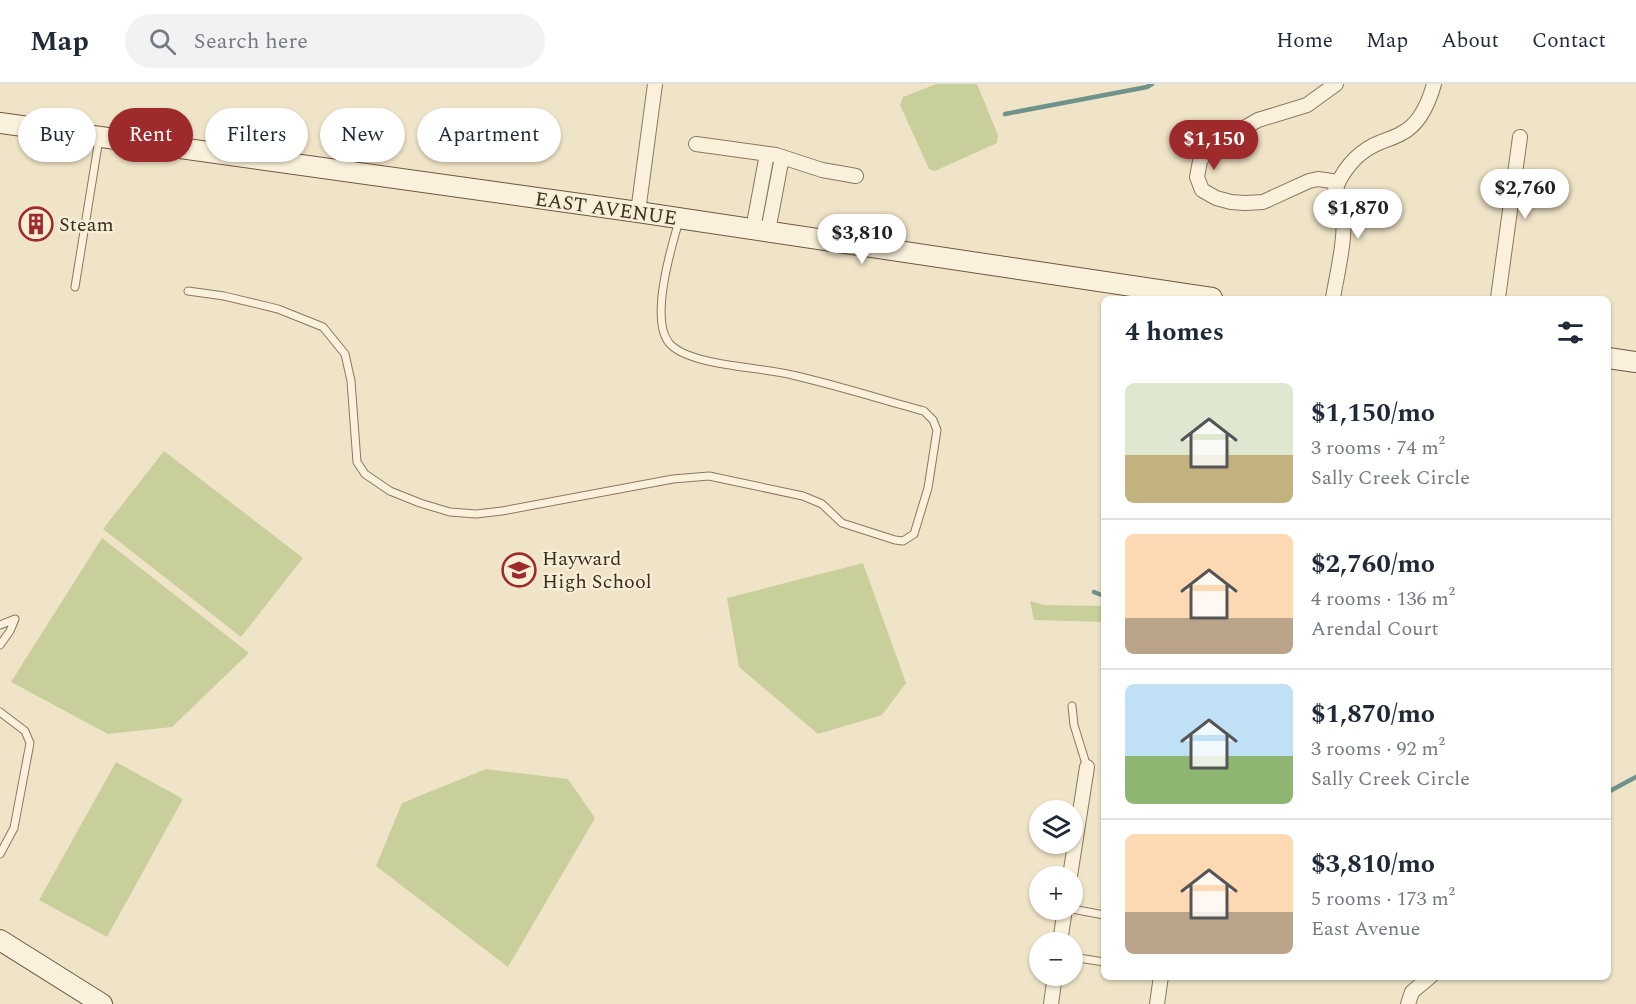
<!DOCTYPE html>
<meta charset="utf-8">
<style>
body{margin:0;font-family:Spectral,serif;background:#f2f2f3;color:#1f2937;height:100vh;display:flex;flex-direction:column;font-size:22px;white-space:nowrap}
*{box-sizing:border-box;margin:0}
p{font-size:20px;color:#747a83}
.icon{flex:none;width:33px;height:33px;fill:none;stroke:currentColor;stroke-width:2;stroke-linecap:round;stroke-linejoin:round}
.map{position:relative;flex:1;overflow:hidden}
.drawer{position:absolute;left:1101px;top:212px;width:510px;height:684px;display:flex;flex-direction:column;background:#fff;border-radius:9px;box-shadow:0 2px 4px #0004}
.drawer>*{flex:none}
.banner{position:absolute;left:18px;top:24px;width:570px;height:54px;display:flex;gap:12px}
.fabs{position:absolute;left:1029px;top:716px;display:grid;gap:12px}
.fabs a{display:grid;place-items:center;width:54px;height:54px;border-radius:50%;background:#fff;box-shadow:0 2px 4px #0004;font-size:30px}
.price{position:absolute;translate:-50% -51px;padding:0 14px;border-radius:21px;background:#fff;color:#222;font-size:20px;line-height:39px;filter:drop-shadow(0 2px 3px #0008)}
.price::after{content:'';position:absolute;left:50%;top:36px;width:18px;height:14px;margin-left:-9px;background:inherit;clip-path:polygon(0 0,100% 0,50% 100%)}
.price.active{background:#9e2a2b;color:#fff}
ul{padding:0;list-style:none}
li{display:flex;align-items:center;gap:18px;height:150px;padding:0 24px}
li+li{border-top:2px solid #e0e1e3}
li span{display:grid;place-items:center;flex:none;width:168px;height:120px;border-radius:9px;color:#555}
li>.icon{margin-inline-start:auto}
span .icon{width:72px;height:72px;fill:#fffc;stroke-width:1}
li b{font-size:26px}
h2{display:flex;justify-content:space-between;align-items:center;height:72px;padding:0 24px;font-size:26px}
.chip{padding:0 21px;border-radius:27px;background:#fff;box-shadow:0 2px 4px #0004;font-size:21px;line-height:54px}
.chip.active{background:#9e2a2b;color:#fff}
header{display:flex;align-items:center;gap:36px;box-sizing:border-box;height:84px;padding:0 30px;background:#fff;border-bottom:2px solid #e0e1e3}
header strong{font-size:28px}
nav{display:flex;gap:33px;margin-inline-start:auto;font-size:21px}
.search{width:420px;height:54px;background:#f2f2f3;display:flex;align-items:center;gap:15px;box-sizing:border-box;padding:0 21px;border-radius:33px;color:#747a83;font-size:22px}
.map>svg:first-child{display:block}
.green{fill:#c9cf9b}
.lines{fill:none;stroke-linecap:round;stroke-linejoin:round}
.stream{stroke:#6f938a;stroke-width:4.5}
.lane-casing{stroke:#8d765c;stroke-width:9}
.street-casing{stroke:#8d765c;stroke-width:16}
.secondary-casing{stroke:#6f573f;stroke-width:22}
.lane{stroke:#faf1dc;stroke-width:7}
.street{stroke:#faf1dc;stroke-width:14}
.secondary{stroke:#faf1dc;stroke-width:20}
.labels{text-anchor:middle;stroke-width:4.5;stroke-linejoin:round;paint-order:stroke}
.street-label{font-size:20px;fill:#3d2e20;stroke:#f7eed8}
.poi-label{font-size:20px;fill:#3d2e20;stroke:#f7eed8;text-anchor:start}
</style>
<header>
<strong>Map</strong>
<div class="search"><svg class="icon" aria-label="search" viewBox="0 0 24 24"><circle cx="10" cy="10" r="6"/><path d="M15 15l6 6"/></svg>Search here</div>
<nav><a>Home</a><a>Map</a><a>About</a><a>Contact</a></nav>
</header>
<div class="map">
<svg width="1636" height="920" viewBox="0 0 1636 920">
<rect width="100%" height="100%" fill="#f0e4c8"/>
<g class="green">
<path d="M936,0H977L998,51L997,59L935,87L929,85L900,21L903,13Z"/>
<path d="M164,367L303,474L241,553L103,445Z"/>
<path d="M102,454L249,569L172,643L108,650L11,598Z"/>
<path d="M863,479L906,599L882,631L818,650L739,583L727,514Z"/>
<path d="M1030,517L1044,521L1104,522V538L1034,536Z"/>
<path d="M116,678L183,715L107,853L39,816Z"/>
<path d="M486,685L568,695L595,734L508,883L376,782L402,719Z"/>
</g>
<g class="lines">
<g class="stream">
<path d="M1005,30L1147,3L1152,0"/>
<path d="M1094,508L1104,512"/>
<path d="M1608,708L1636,693"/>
</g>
<g class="lane-casing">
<g id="lane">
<path d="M75,203L99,55"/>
<path d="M188,207L224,212L278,225L323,243L345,270L351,297L357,378L365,390L390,407L420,419L450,428L476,430L502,427L673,395L709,392L803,412L822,420L842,439L895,456L903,457L914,450L928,404L937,346L933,336L924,327C880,315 836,301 792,291C763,283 690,282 670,260C649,237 671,164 679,137"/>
<path d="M0,541L15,535L10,547L0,561"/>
<path d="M1072,622L1074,641L1087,683"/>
<path d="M0,628L25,647L30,659L14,744L0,770"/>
<path d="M1072,825L1104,831"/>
<path d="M1072,873L1104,878"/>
</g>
</g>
<g class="street-casing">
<g id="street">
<path d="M696,60L776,71L822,86L856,92"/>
<path d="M1336,103C1345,83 1360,66 1381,58C1388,55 1396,53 1402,49C1420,40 1429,18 1434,0"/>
<path d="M638,128L655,0"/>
<path d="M753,145L767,70"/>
<path d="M768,147L782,73"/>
<path d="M1333,214C1339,177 1354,130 1332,97L1318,95L1309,97L1263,118L1245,119L1231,118L1216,114L1202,106L1197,93L1200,77L1209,64L1258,36L1307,21L1336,0"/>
<path d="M1498,214L1520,53"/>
<path d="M1070,792L1087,683"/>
<path d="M1060,858L1065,825"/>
<path d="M1051,920L1055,891"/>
<path d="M1157,920L1161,892"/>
<path d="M1408,920L1412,908L1431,892"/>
</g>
</g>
<g class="secondary-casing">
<g id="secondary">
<path d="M0,39L638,128L1212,214"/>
<path d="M1608,274L1636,278"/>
<path d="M0,856L102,920"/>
</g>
</g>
<use href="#lane" class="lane"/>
<use href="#street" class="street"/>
<use href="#secondary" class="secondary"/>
</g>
<defs>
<g id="building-ring" transform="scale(1.725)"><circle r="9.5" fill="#f7eed8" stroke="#9e2a2b" stroke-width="1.5"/><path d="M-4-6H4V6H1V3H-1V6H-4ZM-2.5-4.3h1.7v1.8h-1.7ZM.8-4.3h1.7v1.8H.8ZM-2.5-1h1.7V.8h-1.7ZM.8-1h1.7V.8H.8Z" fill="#9e2a2b"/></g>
<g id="school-ring" transform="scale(1.725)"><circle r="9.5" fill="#f7eed8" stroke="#9e2a2b" stroke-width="1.5"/><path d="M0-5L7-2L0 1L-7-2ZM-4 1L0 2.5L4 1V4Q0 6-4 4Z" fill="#9e2a2b"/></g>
</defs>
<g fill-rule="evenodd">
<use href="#building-ring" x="36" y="140"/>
<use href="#school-ring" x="519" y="486"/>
</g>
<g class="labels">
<g class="street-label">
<text transform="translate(606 124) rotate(8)" y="7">EAST AVENUE</text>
</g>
<g class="poi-label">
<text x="59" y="147">Steam</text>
<text x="542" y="481">Hayward<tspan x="542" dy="23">High School</tspan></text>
</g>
</g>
</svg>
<div class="fabs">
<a><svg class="icon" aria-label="layers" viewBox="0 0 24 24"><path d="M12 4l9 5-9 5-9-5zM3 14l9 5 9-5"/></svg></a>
<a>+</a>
<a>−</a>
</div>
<b class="price active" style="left:1214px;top:87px">$1,150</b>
<b class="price" style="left:1525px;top:136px">$2,760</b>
<b class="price" style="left:1358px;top:156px">$1,870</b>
<b class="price" style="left:862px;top:181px">$3,810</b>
<div class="banner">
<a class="chip">Buy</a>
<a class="chip active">Rent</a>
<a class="chip">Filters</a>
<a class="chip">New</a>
<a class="chip">Apartment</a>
</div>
<section class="drawer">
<h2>4 homes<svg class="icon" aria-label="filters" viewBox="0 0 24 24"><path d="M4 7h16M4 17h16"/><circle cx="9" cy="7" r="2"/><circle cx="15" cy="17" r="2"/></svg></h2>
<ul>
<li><span style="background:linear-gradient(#dfe7d0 60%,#c2b280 0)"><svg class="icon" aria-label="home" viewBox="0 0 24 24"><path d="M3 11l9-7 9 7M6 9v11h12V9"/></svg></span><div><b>$1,150/mo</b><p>3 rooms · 74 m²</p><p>Sally Creek Circle</p></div></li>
<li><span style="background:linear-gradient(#ffd9b3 70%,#b9a48a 0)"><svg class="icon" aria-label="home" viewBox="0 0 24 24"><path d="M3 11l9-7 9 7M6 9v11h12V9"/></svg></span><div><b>$2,760/mo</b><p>4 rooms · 136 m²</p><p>Arendal Court</p></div></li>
<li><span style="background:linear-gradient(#bfe0f5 60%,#8fb573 0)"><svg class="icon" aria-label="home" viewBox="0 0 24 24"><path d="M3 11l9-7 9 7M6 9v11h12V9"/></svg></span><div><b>$1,870/mo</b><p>3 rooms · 92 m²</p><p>Sally Creek Circle</p></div></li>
<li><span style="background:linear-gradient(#ffd9b3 65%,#b9a48a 0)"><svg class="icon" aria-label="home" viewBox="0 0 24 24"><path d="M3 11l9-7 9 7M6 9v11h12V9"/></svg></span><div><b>$3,810/mo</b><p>5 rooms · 173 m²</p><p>East Avenue</p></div></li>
</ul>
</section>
</div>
